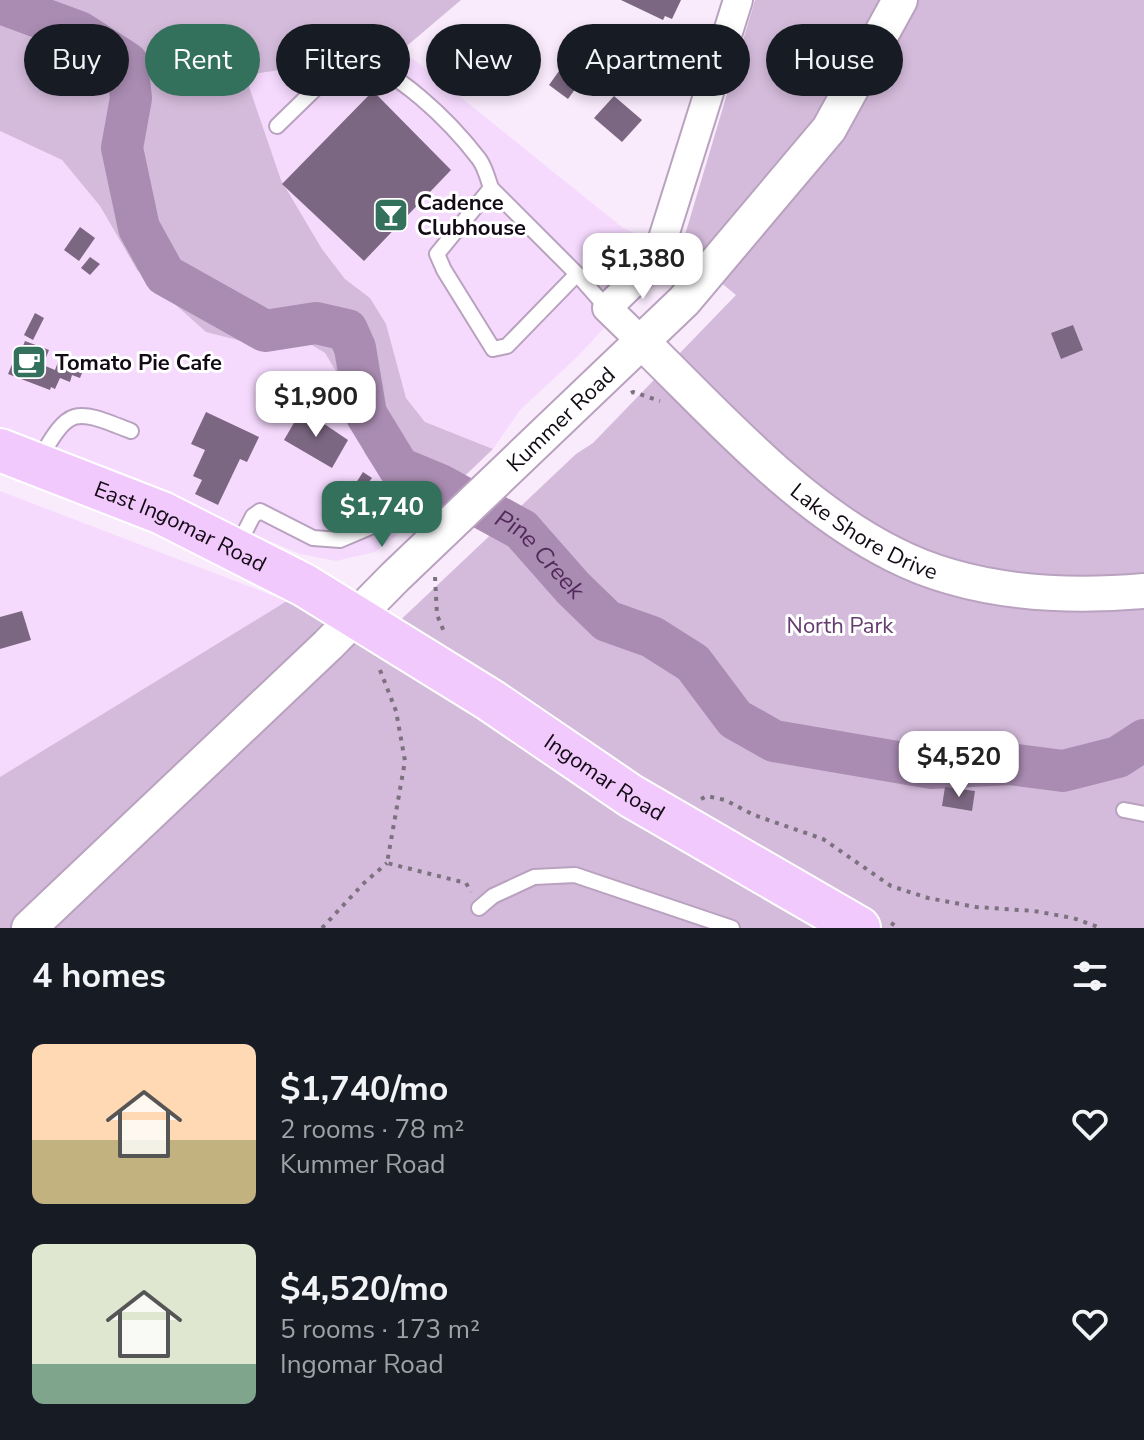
<!DOCTYPE html>
<meta charset="utf-8">
<style>
body{margin:0;font-family:"Nunito Sans",sans-serif;background:#20242c;color:#f1f3f6;height:100vh;display:flex;flex-direction:column;font-size:30px;white-space:nowrap}
*{box-sizing:border-box;margin:0}
p{font-size:26px;color:#9ea1a6}
.icon{flex:none;width:44px;height:44px;fill:none;stroke:currentColor;stroke-width:2;stroke-linecap:round;stroke-linejoin:round}
.map{position:relative;height:928px;overflow:hidden}
.sheet{display:flex;flex-direction:column;background:#171b24;flex:1}
.sheet>*{flex:none}
.banner{position:absolute;left:24px;top:24px;width:1096px;height:72px;display:flex;gap:16px}
.price{position:absolute;translate:-50% -68px;padding:0 18px;border-radius:16px;background:#fff;color:#222;font-size:26px;line-height:52px;filter:drop-shadow(0 2px 4px #0008)}
.price::after{content:'';position:absolute;left:50%;top:48px;width:24px;height:18px;margin-left:-12px;background:inherit;clip-path:polygon(0 0,100% 0,50% 100%)}
.price.current{background:#33715c;color:#fff}
ul{padding:0;list-style:none}
li{display:flex;align-items:center;gap:24px;height:200px;padding:0 32px}
li span{display:grid;place-items:center;flex:none;width:224px;height:160px;border-radius:12px;color:#555}
li>.icon{margin-inline-start:auto}
span .icon{width:96px;height:96px;fill:#fffc;stroke-width:1}
li b{font-size:34px}
h2{display:flex;justify-content:space-between;align-items:center;height:96px;padding:0 32px;font-size:34px}
.tag{padding:0 28px;border-radius:36px;background:#171b24;box-shadow:0 4px 12px #0003;font-size:28px;line-height:72px}
.tag.current{background:#33715c;color:#fff}
.map>svg:first-child{display:block}
.built{fill:#f6dafe}
.green{fill:#d4bbdb}
.lines{fill:none;stroke-linecap:round;stroke-linejoin:round}
.river{stroke:#aa8cb2;stroke-width:42}
.building{fill:#7c6782}
.service-casing{stroke:#b9a2bf;stroke-width:18}
.minor-casing{stroke:#b9a2bf;stroke-width:32}
.tertiary-casing{stroke:#b9a2bf;stroke-width:38}
.primary-casing{stroke:#fff;stroke-width:46}
.path{stroke:#7c717f;stroke-width:4;stroke-dasharray:4 6;stroke-linecap:butt}
.service{stroke:#fff;stroke-width:14}
.minor{stroke:#fff;stroke-width:28}
.tertiary{stroke:#fff;stroke-width:34}
.primary{stroke:#f2c9fc;stroke-width:42}
.labels{text-anchor:middle;stroke-width:6;stroke-linejoin:round;paint-order:stroke}
.poi-label{font-size:22px;font-weight:bold;fill:#120a14;stroke:#fff;text-anchor:start}
.street-label{font-size:22px;fill:#120a14;stroke:#fff}
.park-label{font-size:22px;fill:#643b6e;stroke:#fff}
.water-label{font-size:24px;font-style:italic;fill:#512a5b;stroke:#fff}
</style>
<div class="map">
<svg width="1144" height="928" viewBox="0 0 1144 928">
<rect width="100%" height="100%" fill="#f9eafc"/>
<g class="built">
<path d="M402,50L623,228L653,241L639,291L576,358L520,410L493,449L425,422L406,398L370,298L345,279L322,249L281,180L244,74L308,66L369,71Z"/>
<path d="M0,131L62,160L100,206L137,270L289,343L310,344L325,353L337,373L365,454L387,485L428,511L375,552L336,561L300,554L0,427Z"/>
<path d="M0,491L287,601L292,619L3,928H0Z"/>
</g>
<g class="green">
<path d="M0,0H461L402,50L369,72L308,66L245,75L281,180L322,249L345,279L370,298L386,324L406,398L425,422L493,449L428,511L387,485L365,454L337,373L325,353L310,344L257,345L206,332L137,270L100,206L62,160L0,131Z"/>
<path d="M755,0H1144V928H0V777L287,601L373,646L576,454L593,443L736,295L687,255L685,235Z"/>
</g>
<g class="lines">
<path class="river" id="s1" d="M0,3L79,32L127,63L131,98L122,148L139,228L165,275L265,331L316,323L347,330L355,348L366,414L399,468L440,485L522,530L573,588L607,621L652,637L693,663L735,719L774,741L932,768L1009,764L1063,771L1118,757L1144,740"/>
</g>
<g class="building">
<path d="M621,0H681L672,19L665,16L663,20Z"/>
<path d="M564,64L583,78L568,99L549,85Z"/>
<path d="M373,91L451,170L364,261L282,184Z"/>
<path d="M614,96L642,120L622,142L594,118Z"/>
<path d="M80,227L95,238L79,261L64,250Z"/>
<path d="M90,257L100,264L90,275L81,268Z"/>
<path d="M35,313L44,318L33,340L24,335Z"/>
<path d="M1073,325L1083,350L1061,359L1051,333Z"/>
<path d="M25,341L49,350L43,365L55,370L59,359L84,368L80,378L72,375L70,382L60,378L55,389L51,387L50,390L8,374L18,350L21,351Z"/>
<path d="M302,409L348,440L332,468L284,440Z"/>
<path d="M206,412L259,437L247,462L240,459L218,505L195,494L202,480L193,476L205,450L191,444Z"/>
<path d="M363,472L372,478L368,483L376,488L370,497L363,493L355,506L345,500Z"/>
<path d="M22,611L31,640L0,649V617Z"/>
<path d="M945,787L975,791L972,811L942,806Z"/>
</g>
<g class="lines">
<g class="service-casing">
<g id="service">
<path d="M277,126L349,56C396,68 450,121 479,159C485,167 488,179 491,188L437,254L444,270L493,349L507,346L577,274L607,308"/>
<path d="M491,188L577,274"/>
<path d="M39,460C70,405 75,409 131,431"/>
<path d="M236,549L253,516L260,511L313,538L340,540L375,525"/>
<path d="M1124,810L1144,814"/>
<path d="M479,908L493,896L534,877L575,875L732,928"/>
</g>
</g>
<g class="minor-casing">
<path id="minor" d="M642,342L607,308L645,271L661,245L738,0"/>
</g>
<g class="tertiary-casing">
<g id="tertiary">
<path id="s2" d="M642,342C719,417 796,505 893,554C969,593 1061,598 1144,591"/>
<path id="s3" d="M29,928L328,645L395,577L684,301L829,129L900,0"/>
</g>
</g>
<g class="primary-casing">
<g id="primary">
<path id="s4" d="M0,450L162,513L304,585L490,700L631,796L859,928"/>
</g>
</g>
<g class="path">
<path d="M631,393L633,392L660,401"/>
<path d="M435,577L437,615L445,634"/>
<path d="M380,670L396,711L405,761L387,863L466,883L471,892"/>
<path d="M701,799L707,796L725,800L754,815L823,839L891,886L928,898L976,907L1034,911L1073,918L1101,928"/>
<path d="M891,923L899,928"/>
<path d="M322,928L364,883L387,863"/>
</g>
<use href="#service" class="service"/>
<use href="#minor" class="minor"/>
<use href="#tertiary" class="tertiary"/>
<use href="#primary" class="primary"/>
</g>
<defs>
<g id="bar-square" transform="scale(1.8)"><rect x="-9" y="-9" width="18" height="18" rx="4" fill="#33715c" stroke="#fff"/><path d="M-6-5H6L.8 .8V4.5H3.5V6h-7V4.5H-.8V.8Z" fill="#fff"/></g>
<g id="cafe-square" transform="scale(1.8)"><rect x="-9" y="-9" width="18" height="18" rx="4" fill="#33715c" stroke="#fff"/><path d="M-5.5-4.5H6V0H3Q3 3.5 0 3.5H-2.5Q-5.5 3.5-5.5 0ZM3-3.2v2h1.7v-2ZM-6 4.5H4V6H-6Z" fill="#fff"/></g>
</defs>
<g fill-rule="evenodd">
<use href="#bar-square" x="391" y="215"/>
<use href="#cafe-square" x="29" y="362"/>
</g>
<g class="labels">
<g class="poi-label">
<text x="417" y="210">Cadence<tspan x="417" dy="25">Clubhouse</tspan></text>
<text x="55" y="370">Tomato Pie Cafe</text>
</g>
<g class="street-label">
<text dy="8" stroke="none"><textPath href="#s3" startOffset="736">Kummer Road</textPath></text>
<text dy="8" stroke="none"><textPath href="#s4" startOffset="196">East Ingomar Road</textPath></text>
<text dy="8" stroke="none"><textPath href="#s2" startOffset="294">Lake Shore Drive</textPath></text>
<text dy="8" stroke="none"><textPath href="#s4" startOffset="690">Ingomar Road</textPath></text>
</g>
<g class="park-label">
<text x="840" y="633">North Park</text>
</g>
<g class="water-label">
<text dy="8" stroke="none"><textPath href="#s1" startOffset="878">Pine Creek</textPath></text>
</g>
</g>
</svg>
<b class="price" style="left:643px;top:301px">$1,380</b>
<b class="price" style="left:316px;top:439px">$1,900</b>
<b class="price current" style="left:382px;top:549px">$1,740</b>
<b class="price" style="left:959px;top:799px">$4,520</b>
<div class="banner">
<a class="tag">Buy</a>
<a class="tag current">Rent</a>
<a class="tag">Filters</a>
<a class="tag">New</a>
<a class="tag">Apartment</a>
<a class="tag">House</a>
</div>
</div>
<section class="sheet">
<h2>4 homes<svg class="icon" aria-label="filters" viewBox="0 0 24 24"><path d="M4 7h16M4 17h16"/><circle cx="9" cy="7" r="2"/><circle cx="15" cy="17" r="2"/></svg></h2>
<ul>
<li><span style="background:linear-gradient(#ffd9b3 60%,#c2b280 0)"><svg class="icon" aria-label="home" viewBox="0 0 24 24"><path d="M3 11l9-7 9 7M6 9v11h12V9"/></svg></span><div><b>$1,740/mo</b><p>2 rooms · 78 m²</p><p>Kummer Road</p></div><svg class="icon" aria-label="heart" viewBox="0 0 24 24"><path d="M12 20l-8-8c-3-5 5-10 8-4 3-6 11-1 8 4z"/></svg></li>
<li><span style="background:linear-gradient(#dfe7d0 75%,#7fa58c 0)"><svg class="icon" aria-label="home" viewBox="0 0 24 24"><path d="M3 11l9-7 9 7M6 9v11h12V9"/></svg></span><div><b>$4,520/mo</b><p>5 rooms · 173 m²</p><p>Ingomar Road</p></div><svg class="icon" aria-label="heart" viewBox="0 0 24 24"><path d="M12 20l-8-8c-3-5 5-10 8-4 3-6 11-1 8 4z"/></svg></li>
</ul>
</section>
